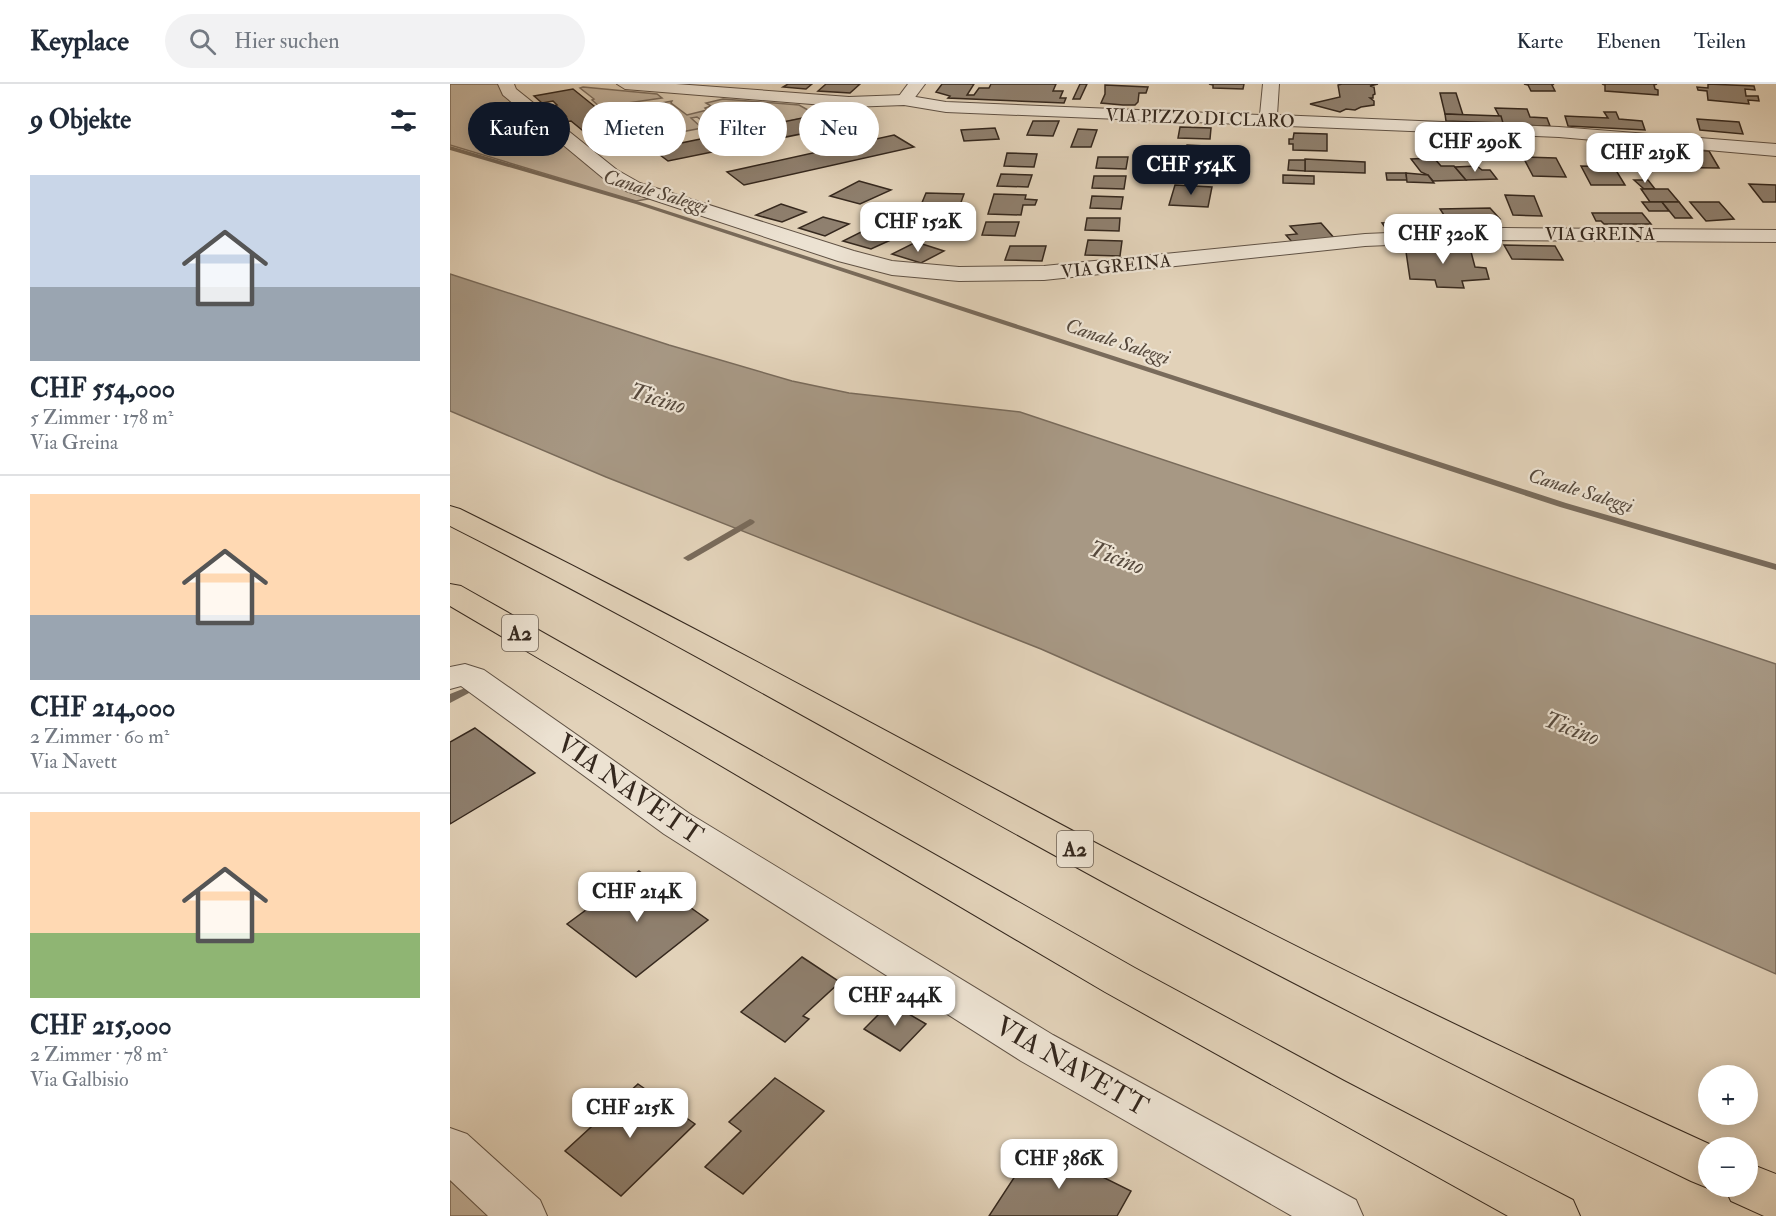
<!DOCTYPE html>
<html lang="de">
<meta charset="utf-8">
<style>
body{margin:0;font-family:"IM FELL Double Pica",serif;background:#f2f2f3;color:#1f2937;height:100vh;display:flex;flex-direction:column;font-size:22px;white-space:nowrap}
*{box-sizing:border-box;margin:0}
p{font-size:20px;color:#747a83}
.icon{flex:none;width:33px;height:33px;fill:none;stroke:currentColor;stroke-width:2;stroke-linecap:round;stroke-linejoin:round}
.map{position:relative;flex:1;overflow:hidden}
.drawer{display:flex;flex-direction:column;background:#fff;width:450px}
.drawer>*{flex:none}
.guide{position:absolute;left:18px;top:18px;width:570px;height:54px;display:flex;gap:12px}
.buttons{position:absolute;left:1248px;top:981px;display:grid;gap:12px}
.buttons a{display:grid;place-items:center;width:60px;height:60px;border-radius:50%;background:#fff;box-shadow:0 3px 15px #0003;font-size:30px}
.price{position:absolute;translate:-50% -51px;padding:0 14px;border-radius:12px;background:#fff;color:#222;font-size:20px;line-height:39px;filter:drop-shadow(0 2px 3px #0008)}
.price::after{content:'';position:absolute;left:50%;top:36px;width:18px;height:14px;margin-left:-9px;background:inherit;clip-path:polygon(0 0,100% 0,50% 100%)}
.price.current{background:#111827;color:#fff}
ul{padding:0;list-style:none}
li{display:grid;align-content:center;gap:12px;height:318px;padding:0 30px}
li+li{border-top:2px solid #e0e1e3}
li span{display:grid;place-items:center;height:186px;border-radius:0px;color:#555}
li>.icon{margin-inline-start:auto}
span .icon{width:108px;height:108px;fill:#fffc;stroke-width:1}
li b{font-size:26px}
h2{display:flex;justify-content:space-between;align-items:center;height:72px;padding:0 30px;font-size:26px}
.chip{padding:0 21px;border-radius:27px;background:#fff;box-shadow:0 3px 15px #0003;font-size:21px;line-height:54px}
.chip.current{background:#111827;color:#fff}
header{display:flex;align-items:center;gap:36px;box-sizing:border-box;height:84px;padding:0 30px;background:#fff;border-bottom:2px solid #e0e1e3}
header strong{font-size:28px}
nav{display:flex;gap:33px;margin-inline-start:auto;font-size:21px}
.search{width:420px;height:54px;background:#f2f2f3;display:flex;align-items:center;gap:15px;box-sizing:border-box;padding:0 21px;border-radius:33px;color:#747a83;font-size:22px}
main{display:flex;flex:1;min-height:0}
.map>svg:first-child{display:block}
.green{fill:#c5b59f;stroke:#7d6e5e;stroke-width:1.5}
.water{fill:#a79884;stroke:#796b5b;stroke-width:1.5}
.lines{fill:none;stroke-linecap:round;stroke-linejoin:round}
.stream{fill:#796b5b;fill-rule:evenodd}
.building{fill:#8f806f;stroke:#35281e;stroke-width:1.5}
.minor-casing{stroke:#605245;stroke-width:2}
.tertiary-casing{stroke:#605245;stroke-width:2}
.motorway-casing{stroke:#35281e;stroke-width:2}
.minor{fill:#ece2d2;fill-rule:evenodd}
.tertiary{fill:#ece2d2;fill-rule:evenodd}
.motorway{fill:#e2d2b9;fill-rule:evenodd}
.labels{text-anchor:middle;stroke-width:4.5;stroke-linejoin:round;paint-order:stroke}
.far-street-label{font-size:18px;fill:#35281e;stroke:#ece2d2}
.far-water-label{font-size:20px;font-style:italic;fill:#574a3d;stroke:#ece2d2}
.shield{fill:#ece2d2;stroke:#6c6054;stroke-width:1.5}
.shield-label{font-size:21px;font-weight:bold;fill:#35281e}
.water-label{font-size:24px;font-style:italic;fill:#574a3d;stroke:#ece2d2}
.near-street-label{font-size:27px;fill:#35281e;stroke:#ece2d2}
</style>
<header>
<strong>Keyplace</strong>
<div class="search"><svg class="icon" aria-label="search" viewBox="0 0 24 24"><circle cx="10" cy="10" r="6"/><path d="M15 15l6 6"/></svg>Hier suchen</div>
<nav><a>Karte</a><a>Ebenen</a><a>Teilen</a></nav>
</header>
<main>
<section class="drawer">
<h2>9 Objekte<svg class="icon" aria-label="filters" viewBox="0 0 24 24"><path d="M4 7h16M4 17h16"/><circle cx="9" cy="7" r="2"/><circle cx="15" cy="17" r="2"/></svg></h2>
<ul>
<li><span style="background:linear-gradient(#c9d6e8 60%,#9aa5b1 0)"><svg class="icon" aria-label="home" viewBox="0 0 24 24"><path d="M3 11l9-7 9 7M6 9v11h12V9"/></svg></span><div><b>CHF 554,000</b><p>5 Zimmer · 178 m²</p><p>Via Greina</p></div></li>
<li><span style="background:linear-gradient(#ffd9b3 65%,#9aa5b1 0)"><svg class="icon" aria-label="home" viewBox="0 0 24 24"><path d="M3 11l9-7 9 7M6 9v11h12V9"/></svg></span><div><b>CHF 214,000</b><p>2 Zimmer · 60 m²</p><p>Via Navett</p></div></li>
<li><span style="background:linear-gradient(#ffd9b3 65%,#8fb573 0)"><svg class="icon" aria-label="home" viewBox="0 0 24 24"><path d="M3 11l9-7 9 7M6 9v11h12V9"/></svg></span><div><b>CHF 215,000</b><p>2 Zimmer · 78 m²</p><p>Via Galbisio</p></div></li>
</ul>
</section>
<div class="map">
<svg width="1326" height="1132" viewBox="0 0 1326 1132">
<rect width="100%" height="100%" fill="#e2d2b9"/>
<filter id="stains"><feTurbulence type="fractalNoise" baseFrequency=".00333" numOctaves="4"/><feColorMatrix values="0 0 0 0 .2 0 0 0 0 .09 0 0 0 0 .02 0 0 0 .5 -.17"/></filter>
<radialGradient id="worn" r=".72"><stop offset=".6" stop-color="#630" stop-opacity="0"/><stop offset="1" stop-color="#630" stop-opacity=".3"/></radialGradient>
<g class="green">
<path d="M0,0H56L160,90L210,113L186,117L0,61Z"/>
<path d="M133,3L207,10L212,14L150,23L142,16L144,15L130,4Z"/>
<path d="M273,15L349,21L367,31L283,49L276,44L265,46L247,33L241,34L252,44L195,55L190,54L158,29L222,17L221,19L237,31L257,26L255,24L261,22L256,19Z"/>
<path d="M0,1065L72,1132H0Z"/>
</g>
<path class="water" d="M0,190L219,261L342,297L399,309L570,328L1326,580V890L591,565L156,393L0,327Z"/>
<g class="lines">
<g class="stream">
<path d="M0,62L190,118L1116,419L1326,480V486L1110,423L186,120L0,66Z"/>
<path d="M300,435L303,436L305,438L303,440L241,476L238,477L233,474Z"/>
<path d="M15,604L19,605L20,607L19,609L0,619V610Z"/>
</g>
</g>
<g class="building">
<path d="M338,0H362L356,5L333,3Z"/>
<path d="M376,0H410L400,9L368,7Z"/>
<path d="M492,0H524L517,11H524L529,4H539L541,0H606L603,7H613L610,14H616L614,19L498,14L500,12L486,8Z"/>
<path d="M630,0H637L630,15H623Z"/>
<path d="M759,0H794L793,5L763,4V1Z"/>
<path d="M892,0H928L920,2L924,3L925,10L923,11V14H920L924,17V21L911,23L905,26L896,25L890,28L860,20L890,13L888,1Z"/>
<path d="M1074,0H1104L1102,1L1105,7H1081L1078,1Z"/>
<path d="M1152,0H1207L1204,1L1205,5L1208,6V11L1155,7V1Z"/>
<path d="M1258,0L1304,2L1305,6L1295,5L1296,12H1308L1309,17L1298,16L1299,20L1258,16L1257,7L1248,6L1247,3L1258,4Z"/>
<path d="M655,1L698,3L696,9H689L688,18L685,21H673L651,19L655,10Z"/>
<path d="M123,5L149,26L144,27L149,31L154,30L189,57L154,64L121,37L114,38L108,33L116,32L104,22L107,21L103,17L92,19L84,12Z"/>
<path d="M990,9H1006L1013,31L995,30Z"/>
<path d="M1045,24L1077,25L1080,33L1097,34L1100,42L1054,41Z"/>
<path d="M1154,28H1166L1169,35L1192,37L1195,46L1118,42L1115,32L1158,34Z"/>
<path d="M995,30L1051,32L1053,39L996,37Z"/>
<path d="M367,31L385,43L218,77L202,65Z"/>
<path d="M1247,35L1289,38L1293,50L1250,46Z"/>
<path d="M583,37H609L603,52L577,51Z"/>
<path d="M730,43L761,44L760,55L728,54Z"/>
<path d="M545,44L549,55L514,57L511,46Z"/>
<path d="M628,45L647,46L641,63H621Z"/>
<path d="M844,49L877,50V67L843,66V60H839V55H843Z"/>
<path d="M444,51L464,63L294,101L277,88Z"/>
<path d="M1167,60L1259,67L1269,84L1182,83Z"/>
<path d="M737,61L755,62L754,68L767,69L765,82L753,81L751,93L729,92L731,80H726L728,68H736Z"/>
<path d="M557,69L587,70L584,83L554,82Z"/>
<path d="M648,73H678L676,85L646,84Z"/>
<path d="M1073,73L1106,74L1116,93L1083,92Z"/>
<path d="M984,74L991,82H1004L1016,96L983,97L978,91L971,88L961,75Z"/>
<path d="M855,75L915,78V89L855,87Z"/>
<path d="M839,76H855V87L838,86Z"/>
<path d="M1027,82L1032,86H1040L1047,95L1016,96L1005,83Z"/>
<path d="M1131,82L1164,83L1175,101H1141Z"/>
<path d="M936,89H956L957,96H937Z"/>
<path d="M956,89L978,91L984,99L957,98Z"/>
<path d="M551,90L582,91L578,103L547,102Z"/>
<path d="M833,91L864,92V100L833,99Z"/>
<path d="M644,92H676L674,105L642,104Z"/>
<path d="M1184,96H1198L1205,105H1194Z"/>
<path d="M409,97L441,106L410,120L380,112Z"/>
<path d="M1299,100L1326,101V118H1313Z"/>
<path d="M725,101L762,103L758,123L719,121Z"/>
<path d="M1191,105H1218L1229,118H1200Z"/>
<path d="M476,109L514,110L501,146L461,145L466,132H462L467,121H471Z"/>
<path d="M544,110L576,111L575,115L587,116L585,121H573L571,131L538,130Z"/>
<path d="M1055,111L1084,112L1092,132L1063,131Z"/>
<path d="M642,112L673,113L671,125L640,124Z"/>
<path d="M1192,118H1212L1219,127H1199Z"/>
<path d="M1212,118H1229L1242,134H1225Z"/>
<path d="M1240,118H1269L1284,135L1256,137Z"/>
<path d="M331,120L356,128L332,138L306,131Z"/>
<path d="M1040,124L1050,135L1043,136L1051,146L998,149L986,131H994L990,125Z"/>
<path d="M1142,129H1192L1201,140H1154L1151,137H1146Z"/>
<path d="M373,133L399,140L375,152L349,144Z"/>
<path d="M637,134H670L669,147L635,146Z"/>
<path d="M981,136L992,148L941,152L932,139Z"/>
<path d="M536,138H569L565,152L532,151Z"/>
<path d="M871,139L885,155L843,159L836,151L847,150L840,142Z"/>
<path d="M417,145L445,154L421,165L393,157Z"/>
<path d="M638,156L672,157L670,172L635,171Z"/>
<path d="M466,158L494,167L471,179L442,170Z"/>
<path d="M955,161L1020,164L1025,183L1036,184L1039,195L1012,197L1014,204L987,203L985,196L960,195Z"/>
<path d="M1054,161L1105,162L1113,176L1062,175Z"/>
<path d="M560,162H596L592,177L555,176Z"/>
<path d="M25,644L85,689L0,740V658Z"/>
<path d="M189,787L258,836L186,893L117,840Z"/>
<path d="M352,873L390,898L353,932L359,935L335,958L291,928Z"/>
<path d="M440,919L476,940L450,967L414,945Z"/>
<path d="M325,994L374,1027L293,1110L255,1083L291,1047L279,1038Z"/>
<path d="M188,1000L245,1040L171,1112L115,1067Z"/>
<path d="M586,1060L681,1107L667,1132H539Z"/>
</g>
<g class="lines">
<g class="minor-casing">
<g id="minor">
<path d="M48,0H64L66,5L167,86L190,99L404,167L442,177L509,183L594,182L915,150L1054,144L1326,146V158L1054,156L915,162L594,196L509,197L442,191L388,177L176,107L153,94L53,11Z"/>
<path d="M167,0H226L399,13L454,11L496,18L810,31L813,0H829L827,31L1109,43L1326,60V72L1109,53L496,28L454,21L399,23L175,5Z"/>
<path d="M15,580L34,586L240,730L603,951L906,1116L913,1132H842L571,977L214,750L11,602L0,605V583Z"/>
</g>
</g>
<g class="tertiary-casing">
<g id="tertiary">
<path d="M458,0H475L460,20H448L446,16Z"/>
<path d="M0,1044L17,1050L90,1116L97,1132H38L0,1096Z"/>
</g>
</g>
<g class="motorway-casing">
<g id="motorway">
<path d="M0,422L10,425C237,537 458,660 682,778C874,879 1070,973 1268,1064H1258V1102H1261L1258,1104L1241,1097C1044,1002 849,904 657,800C438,681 223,555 0,442Z"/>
<path d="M0,500L11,502L685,884L894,997L1123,1116L1130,1132H1058L655,908L0,522Z"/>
<path d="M1298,1079L1326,1090V1132H1314L1281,1117L1274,1102H1298Z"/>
</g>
</g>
<use href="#minor" class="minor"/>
<use href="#tertiary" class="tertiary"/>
<use href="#motorway" class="motorway"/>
</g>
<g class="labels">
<g class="far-street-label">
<text transform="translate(750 34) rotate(2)" y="6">VIA PIZZO DI CLARO</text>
<text x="1150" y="156">VIA GREINA</text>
<text transform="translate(666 182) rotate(-6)" y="6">VIA GREINA</text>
</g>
<g class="far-water-label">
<text transform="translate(206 107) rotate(17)" y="7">Canale Saleggi</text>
<text transform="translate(668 257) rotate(18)" y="7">Canale Saleggi</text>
<text transform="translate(1131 406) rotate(17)" y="7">Canale Saleggi</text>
</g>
<g class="shield">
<rect x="52" y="531" width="36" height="36" rx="4.5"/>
<rect x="607" y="747" width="36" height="36" rx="4.5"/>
</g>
<g class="shield-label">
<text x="70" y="556">A2</text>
<text x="625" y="772">A2</text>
</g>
<g class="water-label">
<text transform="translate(208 314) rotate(17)" y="8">Ticino</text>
<text transform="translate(667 473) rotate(21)" y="8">Ticino</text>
<text transform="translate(1122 644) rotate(21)" y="8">Ticino</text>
</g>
<g class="near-street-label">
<text transform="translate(180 705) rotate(35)" y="9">VIA NAVETT</text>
<text transform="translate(622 982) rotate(30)" y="9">VIA NAVETT</text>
</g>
</g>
<rect width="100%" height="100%" filter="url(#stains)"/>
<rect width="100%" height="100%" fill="url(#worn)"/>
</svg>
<div class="buttons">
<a>+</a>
<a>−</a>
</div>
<b class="price" style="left:1025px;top:89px">CHF 290K</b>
<b class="price" style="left:1195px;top:100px">CHF 219K</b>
<b class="price current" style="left:741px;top:112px">CHF 554K</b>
<b class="price" style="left:468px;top:169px">CHF 152K</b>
<b class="price" style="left:993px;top:181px">CHF 320K</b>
<b class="price" style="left:187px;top:839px">CHF 214K</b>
<b class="price" style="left:445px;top:943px">CHF 244K</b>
<b class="price" style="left:180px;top:1055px">CHF 215K</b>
<b class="price" style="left:609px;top:1106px">CHF 386K</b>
<div class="guide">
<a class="chip current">Kaufen</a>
<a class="chip">Mieten</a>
<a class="chip">Filter</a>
<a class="chip">Neu</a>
</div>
</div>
</main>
